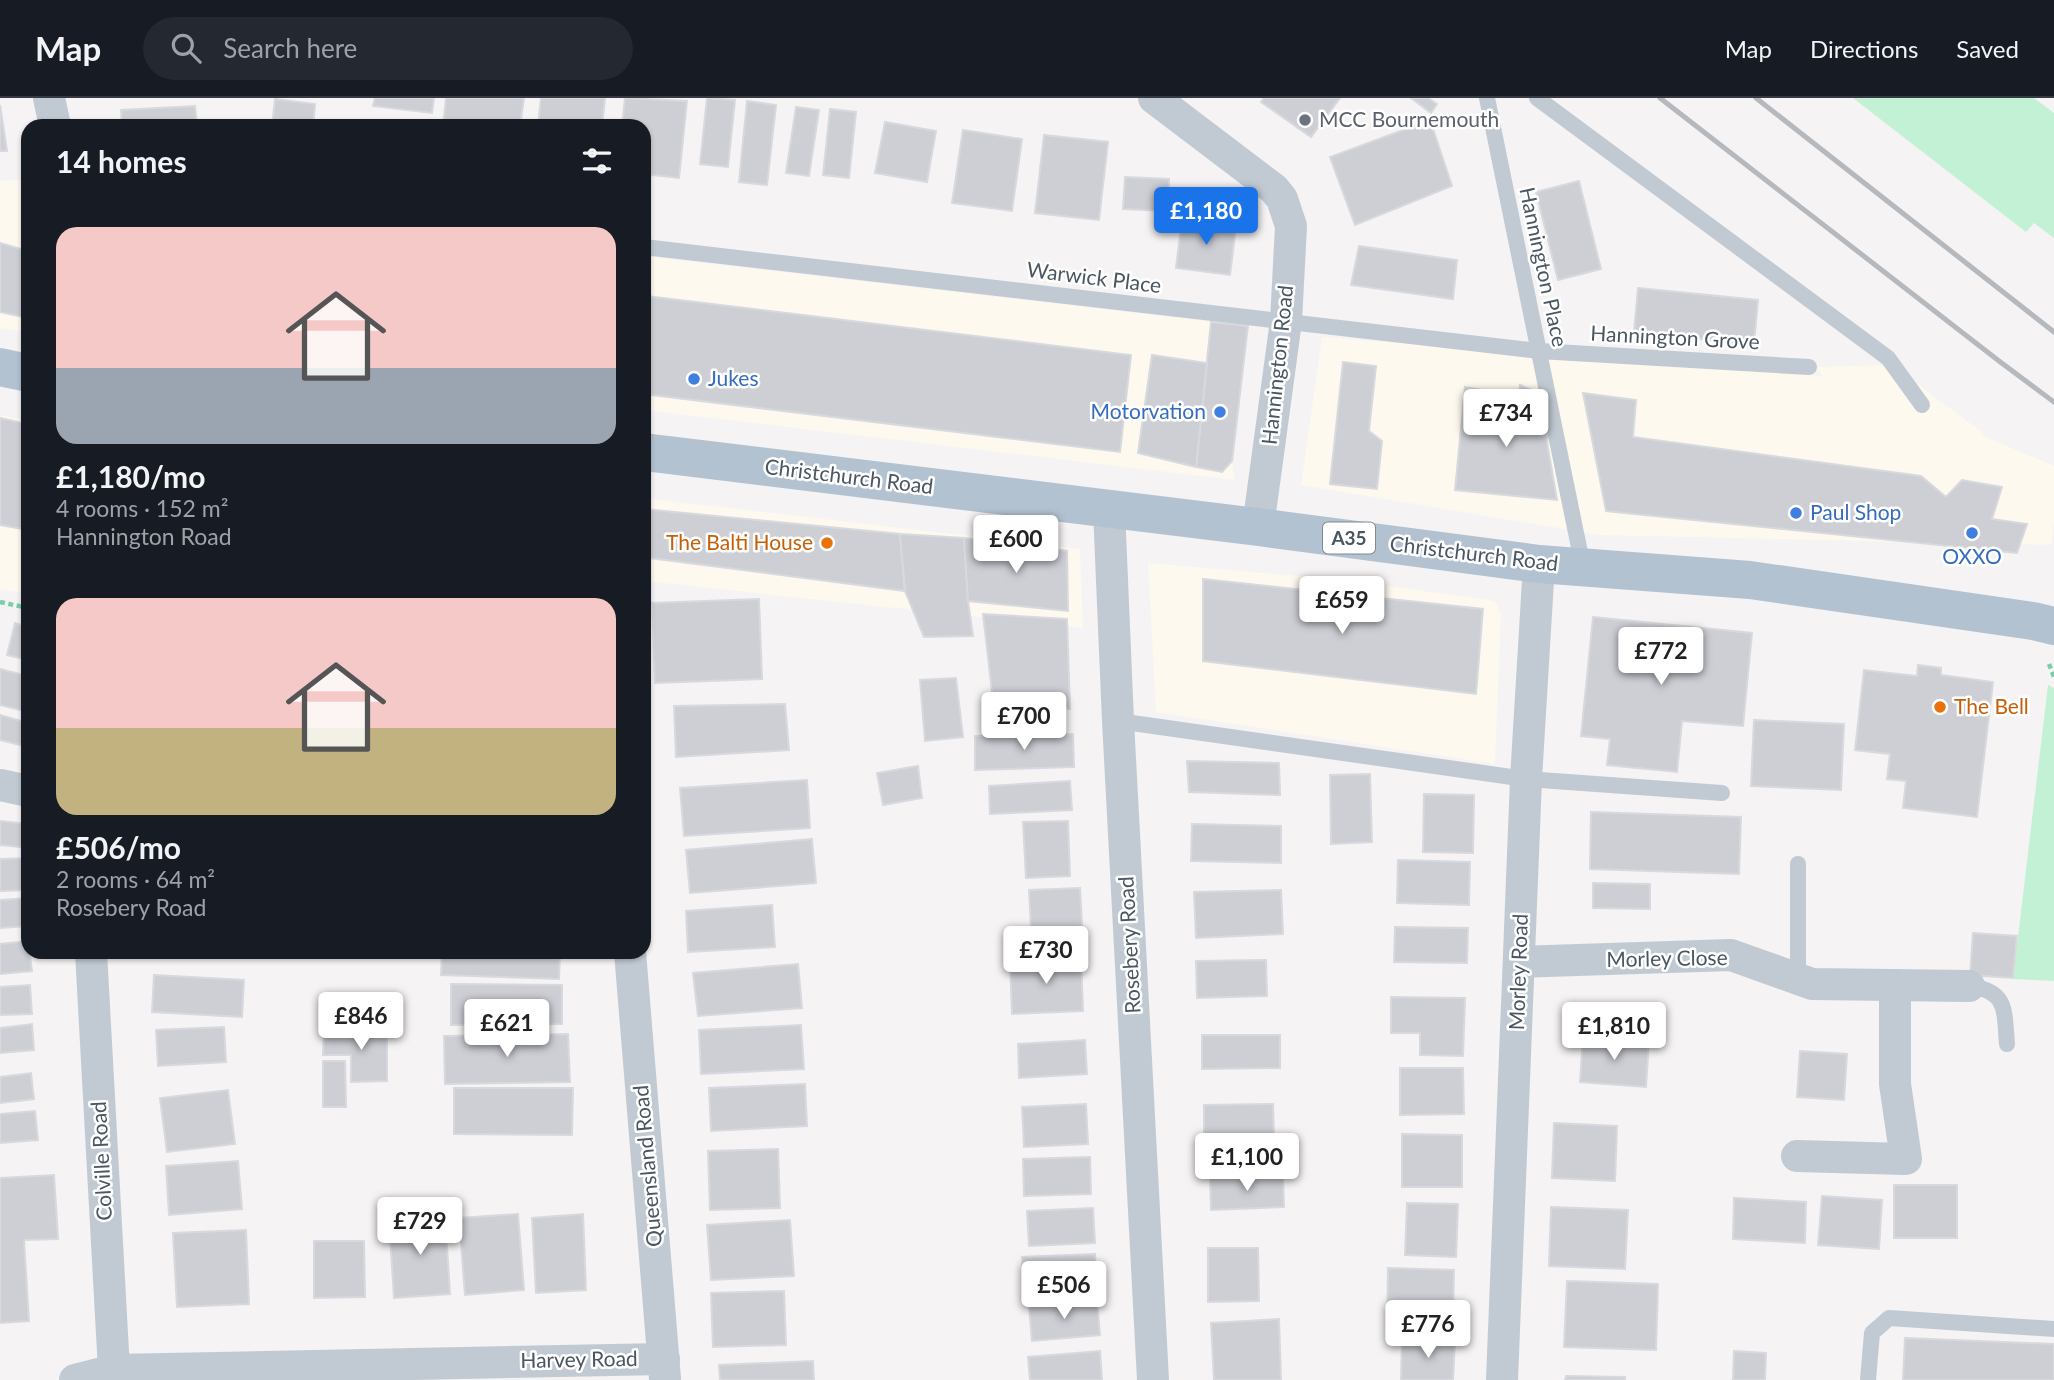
<!DOCTYPE html>
<meta charset="utf-8">
<style>
body{margin:0;font-family:Lato,sans-serif;background:#242831;color:#f1f3f6;height:100vh;display:flex;flex-direction:column;font-size:26px;white-space:nowrap}
*{box-sizing:border-box;margin:0}
p{font-size:23px;color:#9ea1a6}
.icon{flex:none;width:38px;height:38px;fill:none;stroke:currentColor;stroke-width:2;stroke-linecap:round;stroke-linejoin:round}
.map{position:relative;flex:1;overflow:hidden}
.panel{position:absolute;left:21px;top:21px;width:630px;height:840px;display:flex;flex-direction:column;background:#171b24;border-radius:21px;box-shadow:0 2px 5px #0004}
.panel>*{flex:none}
.price{position:absolute;translate:-50% -60px;padding:0 16px;border-radius:7px;background:#fff;color:#222;font-size:23px;line-height:46px;filter:drop-shadow(0 2px 4px #0008)}
.price::after{content:'';position:absolute;left:50%;top:42px;width:21px;height:16px;margin-left:-10px;background:inherit;clip-path:polygon(0 0,100% 0,50% 100%)}
.price.current{background:#1a73e8;color:#fff}
ul{padding:0;list-style:none}
li{display:grid;align-content:center;gap:14px;height:371px;padding:0 35px}
li span{display:grid;place-items:center;height:217px;border-radius:21px;color:#555}
li>.icon{margin-inline-start:auto}
span .icon{width:126px;height:126px;fill:#fffc;stroke-width:1}
li b{font-size:30px}
h2{display:flex;justify-content:space-between;align-items:center;height:84px;padding:0 35px;font-size:30px}
header{display:flex;align-items:center;gap:42px;box-sizing:border-box;height:98px;padding:0 35px;background:#171b24;border-bottom:2px solid #363941}
header strong{font-size:33px}
nav{display:flex;gap:38px;margin-inline-start:auto;font-size:24px}
.search{width:490px;height:63px;background:#242831;display:flex;align-items:center;gap:18px;box-sizing:border-box;padding:0 24px;border-radius:38px;color:#9ea1a6;font-size:26px}
.map>svg:first-child{display:block}
.commercial{fill:#fdf9ef}
.green{fill:#c3f1d5}
.building{fill:#cdcfd5;stroke:#d7d9de;stroke-width:2}
.lines{fill:none;stroke-linecap:round;stroke-linejoin:round}
.path{stroke:#7ad0a6;stroke-width:4.5;stroke-dasharray:5 3.5;stroke-linecap:butt}
.service{stroke:#c1cad2;stroke-width:16}
.minor{stroke:#c1cad2;stroke-width:32}
.primary{stroke:#b3c2d1;stroke-width:38}
.rail{stroke:#b5b8bd;stroke-width:5}
.worship-dot{fill:#6b7280;stroke:#fff;stroke-width:2.5}
.shop-dot{fill:#3f7fe0;stroke:#fff;stroke-width:2.5}
.food-dot{fill:#e8710a;stroke:#fff;stroke-width:2.5}
.labels{text-anchor:middle;stroke-width:5;stroke-linejoin:round;paint-order:stroke}
.shield{fill:#fff;stroke:#808990;stroke-width:2}
.shield-label{font-size:19px;font-weight:bold;fill:#4a5661}
.worship-label{font-size:21px;fill:#5b616d;stroke:#fff;text-anchor:start}
.street-label{font-size:21px;fill:#4a5661;stroke:#fff}
.shop-label{font-size:21px;fill:#366cbe;stroke:#fff;text-anchor:start}
.food-label{font-size:21px;fill:#c56008;stroke:#fff;text-anchor:end}
</style>
<header>
<strong>Map</strong>
<div class="search"><svg class="icon" aria-label="search" viewBox="0 0 24 24"><circle cx="10" cy="10" r="6"/><path d="M15 15l6 6"/></svg>Search here</div>
<nav><a>Map</a><a>Directions</a><a>Saved</a></nav>
</header>
<div class="map">
<svg width="2054" height="1282" viewBox="0 0 2054 1282">
<rect width="100%" height="100%" fill="#f5f3f3"/>
<g class="commercial">
<path d="M28,81V235L0,230V83Z"/>
<path d="M644,158L1248,228L1232,363L1235,382L644,312Z"/>
<path d="M1322,239L1823,278L1815,269L1891,267L1978,331L1986,339L2054,368V422L2051,447L1600,437L1301,387Z"/>
<path d="M0,317L28,323V496L0,491Z"/>
<path d="M644,400L1080,451L1083,530L644,483Z"/>
<path d="M1148,465L1345,482L1495,503L1501,516L1495,666L1156,614Z"/>
</g>
<g class="green">
<path d="M1853,0H2034L2054,15V140L2034,125L2026,134Z"/>
<path d="M2048,587L2054,590V883L2013,881Z"/>
</g>
<g class="building">
<path d="M375,0H434L432,15L373,8Z"/>
<path d="M446,0H524L520,28H443Z"/>
<path d="M541,0H605L602,28H538Z"/>
<path d="M625,0L687,3L679,80L644,76V28H622Z"/>
<path d="M707,0L735,2L728,69L700,66Z"/>
<path d="M1264,0H1340L1311,39L1261,4Z"/>
<path d="M1411,0H1428L1437,6L1431,15Z"/>
<path d="M275,1L315,6L313,28H272Z"/>
<path d="M747,3L776,7L767,87L739,84Z"/>
<path d="M0,7L7,53H0Z"/>
<path d="M195,8L197,28H122L121,12Z"/>
<path d="M796,9L819,12L809,78L786,75Z"/>
<path d="M830,11L856,14L849,80L823,77Z"/>
<path d="M1430,22L1452,88L1355,127L1330,59Z"/>
<path d="M885,24L936,33L927,84L875,75Z"/>
<path d="M963,32L1022,41L1012,113L952,105Z"/>
<path d="M1044,37L1108,44L1099,122L1035,115Z"/>
<path d="M1125,79L1169,81L1168,113L1123,111Z"/>
<path d="M1579,83L1601,171L1558,182L1536,94Z"/>
<path d="M1182,121L1236,128L1230,177L1176,170Z"/>
<path d="M0,145L28,153V220L0,214Z"/>
<path d="M1359,148L1457,162L1453,201L1351,187Z"/>
<path d="M644,183H646V198L1131,257L1120,354L644,296Z"/>
<path d="M1638,190L1758,202L1754,247L1634,234Z"/>
<path d="M1211,224L1248,228L1232,363L1222,374L1196,369Z"/>
<path d="M1152,257L1207,265L1196,369L1138,355Z"/>
<path d="M1343,264L1376,268L1369,333L1382,343L1377,391L1330,386Z"/>
<path d="M1520,287L1548,299L1547,344L1557,402L1455,392L1465,289L1492,294L1487,335L1515,338Z"/>
<path d="M1583,295L1636,302L1633,339L1921,378L1946,399L1962,382L2002,389L1992,421L2027,426L2017,455L1606,413Z"/>
<path d="M0,320L28,326V432L0,427Z"/>
<path d="M644,411L900,436L905,493L650,460Z"/>
<path d="M900,436L964,440L968,503L973,538L924,539L905,493Z"/>
<path d="M964,440L1067,453L1068,513L968,503Z"/>
<path d="M1203,481L1483,511L1476,596L1203,563Z"/>
<path d="M759,501L762,581L655,585L652,505Z"/>
<path d="M983,516L1067,521L1070,611H994Z"/>
<path d="M1593,519L1752,535L1743,628L1682,623L1677,674L1607,667L1610,641L1581,638Z"/>
<path d="M15,525L28,529V562L7,557Z"/>
<path d="M1918,567L1941,570V577L1993,584L1977,719L1903,710L1906,683L1887,681L1890,656L1855,652L1864,572L1917,578Z"/>
<path d="M0,571L28,578V614L0,607Z"/>
<path d="M956,580L963,639L925,643L920,582Z"/>
<path d="M785,606L789,652L676,659L674,608Z"/>
<path d="M0,617L28,625V649L0,642Z"/>
<path d="M1754,622L1844,626L1841,692L1751,688Z"/>
<path d="M1073,636L1074,669L975,672V638Z"/>
<path d="M1187,663L1279,665L1280,697L1189,694Z"/>
<path d="M918,668L922,700L883,707L877,675Z"/>
<path d="M1370,676L1372,744L1331,746L1330,677Z"/>
<path d="M807,682L810,730L684,738L680,690Z"/>
<path d="M1070,683L1072,712L990,716L989,688Z"/>
<path d="M1424,696L1474,697L1473,755L1423,754Z"/>
<path d="M1591,714L1741,719L1739,776L1590,771Z"/>
<path d="M0,723L28,726V750L0,747Z"/>
<path d="M1068,723L1070,778L1026,780L1023,724Z"/>
<path d="M1192,726L1281,728V765L1191,763Z"/>
<path d="M812,741L816,785L690,795L686,752Z"/>
<path d="M28,760V792L0,793V761Z"/>
<path d="M1398,762L1470,764L1469,807L1397,805Z"/>
<path d="M1593,785L1650,786V811L1593,810Z"/>
<path d="M1080,790L1083,845L1032,848L1029,792Z"/>
<path d="M1281,792L1283,836L1196,840L1194,794Z"/>
<path d="M28,800V828L0,830V802Z"/>
<path d="M772,807L775,849L688,854L686,813Z"/>
<path d="M1395,829L1468,830L1467,865L1394,864Z"/>
<path d="M1973,835L2017,838L2013,880L1970,877Z"/>
<path d="M28,843L32,873L0,876V846Z"/>
<path d="M151,854H223V860L151,857Z"/>
<path d="M442,854H560L559,881L441,877Z"/>
<path d="M1081,860L1083,913L1012,916L1010,863Z"/>
<path d="M1266,862L1267,898L1197,900L1196,863Z"/>
<path d="M798,866L802,910L698,918L693,875Z"/>
<path d="M154,877L244,882L242,919L152,914Z"/>
<path d="M451,886L562,887V926L451,927Z"/>
<path d="M30,887L32,916L0,917V889Z"/>
<path d="M1391,899L1465,900L1463,958L1420,957V935H1391Z"/>
<path d="M32,926L34,952L0,955V930Z"/>
<path d="M801,927L804,971L701,976L699,932Z"/>
<path d="M224,929L226,964L158,968L156,932Z"/>
<path d="M387,932V983L351,984V957H323L324,933Z"/>
<path d="M568,936L570,984L445,986L444,938Z"/>
<path d="M1202,937H1280V970L1202,971Z"/>
<path d="M1583,938L1649,943L1646,989L1580,984Z"/>
<path d="M1085,942L1087,976L1019,980L1018,946Z"/>
<path d="M1800,953L1847,956L1844,1002L1797,999Z"/>
<path d="M323,963H345L346,1009H323Z"/>
<path d="M1400,970H1463L1464,1016L1400,1017Z"/>
<path d="M31,975L34,1001L0,1005V979Z"/>
<path d="M805,986L807,1028L711,1033L709,990Z"/>
<path d="M454,990H573L572,1037L454,1036Z"/>
<path d="M228,992L235,1046L167,1054L160,1000Z"/>
<path d="M1086,1006L1088,1046L1024,1049L1022,1009Z"/>
<path d="M1273,1006L1274,1043L1204,1044V1007Z"/>
<path d="M35,1013L38,1042L0,1045V1016Z"/>
<path d="M1554,1025L1617,1028L1615,1083L1552,1080Z"/>
<path d="M1402,1036L1462,1037V1089H1402Z"/>
<path d="M778,1051L780,1110L710,1112L708,1053Z"/>
<path d="M1090,1059L1091,1096L1024,1098L1023,1061Z"/>
<path d="M238,1063L242,1111L169,1117L166,1068Z"/>
<path d="M54,1077L58,1141L24,1142L29,1223L0,1225V1080Z"/>
<path d="M1283,1078L1284,1109L1211,1112L1210,1080Z"/>
<rect x="1894" y="1087" width="63" height="53"/>
<path d="M1822,1098L1882,1102L1879,1151L1818,1147Z"/>
<path d="M1734,1100L1806,1104L1805,1145L1733,1141Z"/>
<path d="M1407,1105L1458,1106L1456,1159L1405,1157Z"/>
<path d="M1551,1109L1628,1112L1625,1171L1549,1168Z"/>
<path d="M1093,1110L1095,1145L1029,1148L1027,1113Z"/>
<path d="M518,1116L524,1192L465,1197L459,1120Z"/>
<path d="M583,1116L586,1192L536,1195L532,1120Z"/>
<path d="M445,1118L450,1196L394,1200L389,1122Z"/>
<path d="M790,1122L794,1178L711,1182L707,1127Z"/>
<path d="M246,1132L249,1206L177,1209L173,1135Z"/>
<path d="M314,1143H364L365,1199L314,1200Z"/>
<path d="M1208,1150H1258L1259,1203L1208,1204Z"/>
<path d="M1095,1156L1097,1193L1024,1196L1022,1159Z"/>
<path d="M1388,1170L1454,1172L1453,1228L1387,1226Z"/>
<path d="M1567,1183L1658,1186L1656,1252L1564,1249Z"/>
<path d="M784,1193L786,1247L713,1249L711,1195Z"/>
<path d="M1097,1203L1100,1237L1032,1243L1029,1209Z"/>
<path d="M1279,1221L1281,1282H1214L1211,1225Z"/>
<path d="M1905,1240L2054,1246V1282H1903Z"/>
<path d="M1402,1242L1455,1243L1453,1282H1401Z"/>
<path d="M1100,1253L1102,1282H1030L1028,1259Z"/>
<path d="M1734,1253L1766,1255L1765,1282H1733Z"/>
<path d="M813,1263L814,1282H720L719,1267Z"/>
<path d="M1566,1278L1625,1279V1282H1565Z"/>
</g>
<g class="lines">
<g class="path">
<path d="M0,504L28,510"/>
<path d="M2049,566L2054,579"/>
</g>
<g class="service">
<path d="M1487,0L1583,469"/>
<path d="M1537,0L1888,260L1922,307"/>
<path d="M644,149L1539,253L1809,269"/>
<path d="M1118,623L1526,681L1722,695"/>
<path d="M1798,881V766"/>
<path d="M1969,888C2008,893 2004,912 2007,946"/>
<path d="M1868,1282L1872,1235L1889,1220L2054,1231"/>
</g>
<g class="minor">
<path d="M49,0L55,28"/>
<path d="M1154,0L1274,91L1282,101L1291,128L1286,223L1258,429"/>
<path d="M1109,412L1118,623L1153,1282"/>
<path d="M0,687L28,693"/>
<path d="M91,854L114,1272"/>
<path d="M630,854L665,1281"/>
<path d="M1519,864L1731,857L1812,886L1969,888"/>
<path d="M1797,1058L1906,1061L1895,986V887"/>
<path d="M75,1282L114,1272L664,1261"/>
<path d="M1502,1282L1526,681L1539,466"/>
</g>
<g class="primary">
<path d="M0,269L28,275"/>
<path d="M644,354L1258,429L1539,466L1750,482L2033,523L2054,528"/>
</g>
<g class="rail">
<path d="M1660,0L1999,263L2054,304"/>
<path d="M1756,0L2054,234"/>
</g>
</g>
<circle class="worship-dot" cx="1305" cy="22" r="7"/>
<g class="shop-dot">
<circle cx="694" cy="281" r="7"/>
<circle cx="1220" cy="314" r="7"/>
<circle cx="1796" cy="415" r="7"/>
<circle cx="1972" cy="435" r="7"/>
</g>
<g class="food-dot">
<circle cx="827" cy="445" r="7"/>
<circle cx="1940" cy="609" r="7"/>
</g>
<g class="labels">
<rect class="shield" x="1323" y="424.5" width="52" height="31" rx="5"/>
<g class="shield-label">
<text x="1349" y="447">A35</text>
</g>
<g class="worship-label">
<text x="1319" y="29">MCC Bournemouth</text>
</g>
<g class="street-label">
<text transform="translate(1543 169) rotate(78)" y="7">Hannington Place</text>
<text transform="translate(1094 180) rotate(7)" y="7">Warwick Place</text>
<text transform="translate(1675 240) rotate(3)" y="7">Hannington Grove</text>
<text transform="translate(1278 267) rotate(-84)" y="7">Hannington Road</text>
<text transform="translate(849 379) rotate(7)" y="7">Christchurch Road</text>
<text transform="translate(1474 456) rotate(7)" y="7">Christchurch Road</text>
<text transform="translate(1130 847) rotate(-93)" y="7">Rosebery Road</text>
<text transform="translate(1667 861) rotate(-1)" y="7">Morley Close</text>
<text transform="translate(1519 874) rotate(-88)" y="7">Morley Road</text>
<text transform="translate(102 1063) rotate(-93)" y="7">Colville Road</text>
<text transform="translate(648 1068) rotate(-95)" y="7">Queensland Road</text>
<text transform="translate(579 1262) rotate(-1)" y="7">Harvey Road</text>
</g>
<g class="shop-label">
<text x="708" y="288">Jukes</text>
<text x="1206" y="321" text-anchor="end">Motorvation</text>
<text x="1810" y="422">Paul Shop</text>
<text x="1972" y="466" text-anchor="middle">OXXO</text>
</g>
<g class="food-label">
<text x="813" y="452">The Balti House</text>
<text x="1954" y="616" text-anchor="start">The Bell</text>
</g>
</g>
</svg>
<b class="price current" style="left:1206px;top:149px">£1,180</b>
<b class="price" style="left:1506px;top:351px">£734</b>
<b class="price" style="left:1016px;top:477px">£600</b>
<b class="price" style="left:1342px;top:538px">£659</b>
<b class="price" style="left:1661px;top:589px">£772</b>
<b class="price" style="left:1024px;top:654px">£700</b>
<b class="price" style="left:1046px;top:888px">£730</b>
<b class="price" style="left:361px;top:954px">£846</b>
<b class="price" style="left:507px;top:961px">£621</b>
<b class="price" style="left:1614px;top:964px">£1,810</b>
<b class="price" style="left:1247px;top:1095px">£1,100</b>
<b class="price" style="left:420px;top:1159px">£729</b>
<b class="price" style="left:1064px;top:1223px">£506</b>
<b class="price" style="left:1428px;top:1262px">£776</b>
<section class="panel">
<h2>14 homes<svg class="icon" aria-label="filters" viewBox="0 0 24 24"><path d="M4 7h16M4 17h16"/><circle cx="9" cy="7" r="2"/><circle cx="15" cy="17" r="2"/></svg></h2>
<ul>
<li><span style="background:linear-gradient(#f6c9c9 65%,#9aa5b1 0)"><svg class="icon" aria-label="home" viewBox="0 0 24 24"><path d="M3 11l9-7 9 7M6 9v11h12V9"/></svg></span><div><b>£1,180/mo</b><p>4 rooms · 152 m²</p><p>Hannington Road</p></div></li>
<li><span style="background:linear-gradient(#f6c9c9 60%,#c2b280 0)"><svg class="icon" aria-label="home" viewBox="0 0 24 24"><path d="M3 11l9-7 9 7M6 9v11h12V9"/></svg></span><div><b>£506/mo</b><p>2 rooms · 64 m²</p><p>Rosebery Road</p></div></li>
</ul>
</section>
</div>
